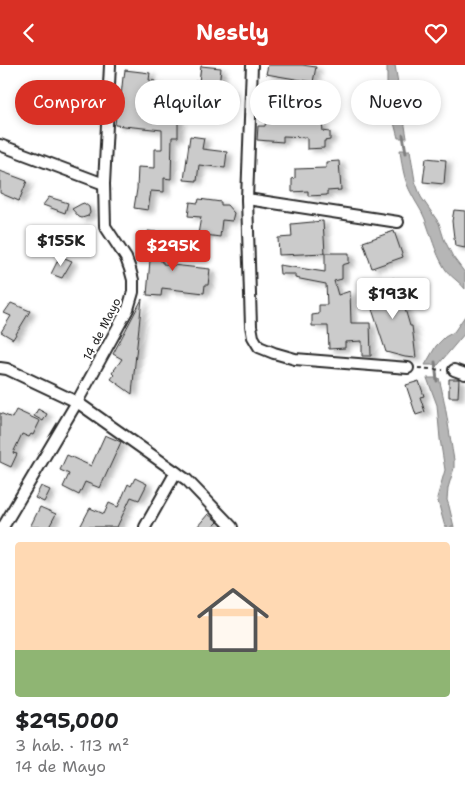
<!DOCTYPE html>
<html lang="es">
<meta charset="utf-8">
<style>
body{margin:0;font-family:"Shantell Sans",sans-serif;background:#f2f2f2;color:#202124;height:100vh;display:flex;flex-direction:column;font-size:19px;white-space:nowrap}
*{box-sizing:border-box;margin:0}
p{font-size:16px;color:#757577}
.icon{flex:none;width:28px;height:28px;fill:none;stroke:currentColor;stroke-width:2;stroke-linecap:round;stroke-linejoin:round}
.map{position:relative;height:462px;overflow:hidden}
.panel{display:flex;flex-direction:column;background:#fff;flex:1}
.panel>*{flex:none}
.guide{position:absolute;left:15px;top:15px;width:435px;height:45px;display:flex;gap:10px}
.price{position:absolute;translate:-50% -42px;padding:0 11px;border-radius:5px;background:#fff;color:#222;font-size:16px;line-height:32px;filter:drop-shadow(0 1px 2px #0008)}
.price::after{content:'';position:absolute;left:50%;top:30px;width:15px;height:11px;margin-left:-8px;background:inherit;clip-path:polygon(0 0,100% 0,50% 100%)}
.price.selected{background:#d93025;color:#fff}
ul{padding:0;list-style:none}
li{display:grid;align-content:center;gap:10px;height:265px;padding:0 15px}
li+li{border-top:1px solid #e0e0e0}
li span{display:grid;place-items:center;height:155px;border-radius:5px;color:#555}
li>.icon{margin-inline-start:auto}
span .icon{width:90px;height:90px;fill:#fffc;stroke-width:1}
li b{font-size:21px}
.tag{padding:0 18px;border-radius:22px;background:#fff;box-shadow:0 2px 8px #0003;font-size:18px;line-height:45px}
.tag.selected{background:#d93025;color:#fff}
header{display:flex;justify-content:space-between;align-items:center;height:65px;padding:0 15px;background:#d93025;color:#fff;font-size:22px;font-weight:700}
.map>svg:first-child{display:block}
.water{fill:#b6b6b6;stroke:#7e7e7e}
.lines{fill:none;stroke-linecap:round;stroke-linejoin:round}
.stream{stroke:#7e7e7e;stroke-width:3}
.building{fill:#cbcbcb;stroke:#2b2b2b;filter:url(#shadow)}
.minor-casing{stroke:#2b2b2b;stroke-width:14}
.path{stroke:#2b2b2b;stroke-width:2;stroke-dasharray:4 4;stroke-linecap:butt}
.minor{stroke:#fff;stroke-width:10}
.labels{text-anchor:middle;stroke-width:4;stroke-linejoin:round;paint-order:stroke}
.street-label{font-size:12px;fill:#2b2b2b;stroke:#fff}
</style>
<header><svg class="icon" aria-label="back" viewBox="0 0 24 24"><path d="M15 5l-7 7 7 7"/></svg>Nestly<svg class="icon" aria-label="heart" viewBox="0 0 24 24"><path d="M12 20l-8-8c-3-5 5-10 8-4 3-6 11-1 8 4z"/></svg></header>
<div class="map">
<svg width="465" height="462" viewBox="0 0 465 462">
<defs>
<filter id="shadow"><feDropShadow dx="5.5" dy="3" stdDeviation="2.5" flood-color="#0004"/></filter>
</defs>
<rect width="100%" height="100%" fill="#fff"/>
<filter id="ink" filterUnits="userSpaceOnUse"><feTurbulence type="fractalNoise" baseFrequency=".02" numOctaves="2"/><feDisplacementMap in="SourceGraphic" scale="10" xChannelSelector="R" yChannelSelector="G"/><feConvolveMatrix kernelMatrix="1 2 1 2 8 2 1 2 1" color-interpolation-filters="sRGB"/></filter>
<g filter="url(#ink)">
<g class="water">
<path d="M387,0H395L407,73H398L387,31Z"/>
<path d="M400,85H410L415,116L421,132L439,158L444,174L453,192L465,208V224C459,216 449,211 444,202C435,187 431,170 425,154C422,146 416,138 412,130C404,116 402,101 400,85Z"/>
<path d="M465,251V268L438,300H425L436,281L445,272L454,267Z"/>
<path d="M427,313H439C446,340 449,367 454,395V403L448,423L447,435L449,441L454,462H445L437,433L445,405L440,374L437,340Z"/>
</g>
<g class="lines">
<g class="stream">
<path d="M403,70L406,88"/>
<path d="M435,297L437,316"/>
</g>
</g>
<g class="building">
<path d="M268,0H302L316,2L313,17L266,9Z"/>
<path d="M201,1L221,3L219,20L225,21V24L231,25V35L223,34L222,37L192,32L195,16L199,17Z"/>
<path d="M125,5L150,8L149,15L155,16L153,36L172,37L173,30L190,31L188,48L178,47V72H172L171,114L164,113V127L151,126L148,145L134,143L137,124L138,102L155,103V84H162V65L115,60L117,41H120L123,12H124Z"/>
<path d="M269,29L301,33L298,55L322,58L323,66L330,67V75L324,76V83L307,84V72L283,71V77L257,75L258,61H265Z"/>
<path d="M190,71L204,73L202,84L227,87L225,103L199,100L197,116L184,115Z"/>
<path d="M426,93L446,95L444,119L423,117Z"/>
<path d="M339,96L341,125L327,126V130L308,131V126L292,127V114L295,113V104L326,103V97Z"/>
<path d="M0,106L27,116L19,136L0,128Z"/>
<path d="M49,132L68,138L65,148L43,140Z"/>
<path d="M199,134L221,137V140H227L234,148L232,156L222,155L220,172L198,169L201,152L188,151L190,137L198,138Z"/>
<path d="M84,138L89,142L90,148L88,151L82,153L79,152L72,144L81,139Z"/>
<path d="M454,145L465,146V183L455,181L452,156Z"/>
<path d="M323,156L325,188L279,190L278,173L292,172L291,159Z"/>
<path d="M148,166L166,168L161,197H163V199L210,204L208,220H205L204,228L162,223L161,231L147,230L150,195L152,196L155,177L147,176Z"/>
<path d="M394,166L403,192L372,203L363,177Z"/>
<path d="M325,188H349V198L342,200V214L334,216L338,230L350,226L351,258H370L371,291H362V276L345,277V283L329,284L328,261H312V250L319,249V240H327L326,219L295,213V209H280L279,200L325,207Z"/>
<path d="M60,191L72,196L62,213L51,209Z"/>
<path d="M394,213L396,221L398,220L410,261H412L416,293L405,292L386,287L370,238L380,235L376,218Z"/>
<path d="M142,234L134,308L132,329L111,314L114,310L112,308L122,294L113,289Z"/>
<path d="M11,238L30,246L13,274L1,267L11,251L4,248Z"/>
<path d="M449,314H459L458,332H449Z"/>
<path d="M419,316L424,331L420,332L425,347L416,350L406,320Z"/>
<path d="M38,344L47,349L43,356L34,351Z"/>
<path d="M16,345L40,356L33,370L31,369L29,372L22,369L13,388L17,389L11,402L0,397V348L12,353Z"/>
<path d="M105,370L121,377L100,423L85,417L79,430L63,422L69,409L60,405L67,390L91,401Z"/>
<path d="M135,413L147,419L139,435L131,432L117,462H80L90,443L104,449L109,438L118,442L128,419L131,421Z"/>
<path d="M41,421L50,425L44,437L35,433Z"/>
<path d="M40,442L56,449L49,462H30Z"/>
<path d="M208,449L218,457L213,462H197Z"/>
</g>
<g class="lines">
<g class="minor-casing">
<g id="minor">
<path d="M252,0L247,134L251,261L253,272L259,282L274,288L295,294L408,303"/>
<path d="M0,80L104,119"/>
<path d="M247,134L398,157"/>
<path d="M0,303L7,304L77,337L187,415L232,462"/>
<path d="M454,305L465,309"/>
<path d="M3,462L77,337L128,244L133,227V215L130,204L126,193L105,161L104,119L110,0"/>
<path d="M145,462L176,407"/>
</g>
</g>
<path class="path" d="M418,303L443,305"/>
<use href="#minor" class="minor"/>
</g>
</g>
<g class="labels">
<g class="street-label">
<text transform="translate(102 264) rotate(-63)" y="4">14 de Mayo</text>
</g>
</g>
</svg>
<b class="price" style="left:61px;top:202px">$155K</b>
<b class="price selected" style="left:173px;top:207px">$295K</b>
<b class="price" style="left:393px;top:255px">$193K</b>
<div class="guide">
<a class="tag selected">Comprar</a>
<a class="tag">Alquilar</a>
<a class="tag">Filtros</a>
<a class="tag">Nuevo</a>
</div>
</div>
<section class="panel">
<ul>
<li><span style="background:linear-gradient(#ffd9b3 70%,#8fb573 0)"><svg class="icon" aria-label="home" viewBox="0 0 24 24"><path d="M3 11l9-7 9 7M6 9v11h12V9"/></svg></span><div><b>$295,000</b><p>3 hab. · 113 m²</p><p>14 de Mayo</p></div></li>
</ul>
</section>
